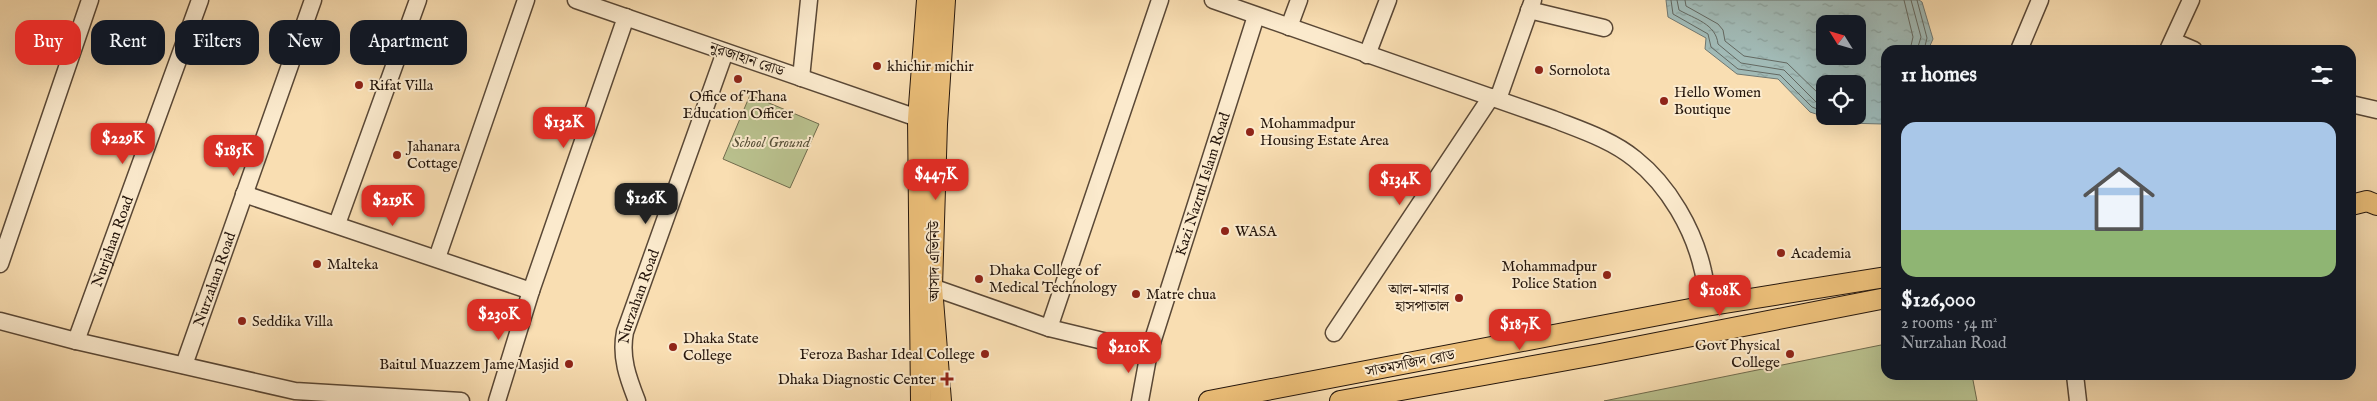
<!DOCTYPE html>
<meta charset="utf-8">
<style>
body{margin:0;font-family:"IM FELL English","Noto Serif Bengali",serif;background:#20242c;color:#f1f3f6;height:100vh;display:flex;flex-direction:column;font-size:19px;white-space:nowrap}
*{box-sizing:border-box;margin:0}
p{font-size:16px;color:#9ea1a6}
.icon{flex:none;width:28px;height:28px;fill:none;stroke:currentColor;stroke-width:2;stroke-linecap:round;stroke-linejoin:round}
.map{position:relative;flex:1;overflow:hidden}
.drawer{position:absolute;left:1881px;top:45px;width:475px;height:335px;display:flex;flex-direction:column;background:#171b24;border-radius:15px;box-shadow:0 5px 20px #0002}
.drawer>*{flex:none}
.guide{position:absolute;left:15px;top:20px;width:475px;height:45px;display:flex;gap:10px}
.needle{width:32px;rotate:307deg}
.buttons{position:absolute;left:1816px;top:15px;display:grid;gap:10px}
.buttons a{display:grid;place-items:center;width:50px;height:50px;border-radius:10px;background:#171b24;box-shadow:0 5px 20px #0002;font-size:25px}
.price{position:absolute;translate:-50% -42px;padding:0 11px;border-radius:10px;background:#d93025;color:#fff;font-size:16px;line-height:32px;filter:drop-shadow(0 1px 2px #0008)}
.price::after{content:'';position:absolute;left:50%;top:30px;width:15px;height:11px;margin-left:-8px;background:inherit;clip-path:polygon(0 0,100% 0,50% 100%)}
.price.current{background:#222;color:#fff}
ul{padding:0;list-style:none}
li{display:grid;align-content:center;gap:10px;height:265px;padding:0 20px}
li span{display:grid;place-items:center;height:155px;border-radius:15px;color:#555}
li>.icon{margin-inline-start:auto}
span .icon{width:90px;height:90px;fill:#fffc;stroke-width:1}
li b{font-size:21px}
h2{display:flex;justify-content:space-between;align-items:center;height:60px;padding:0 20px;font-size:21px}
.pill{padding:0 18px;border-radius:15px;background:#171b24;box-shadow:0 5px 20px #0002;font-size:18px;line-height:45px}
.pill.current{background:#d93025;color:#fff}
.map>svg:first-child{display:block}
.green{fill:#bac28f;stroke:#706c4e}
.water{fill:url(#water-ripples);stroke:#6f7872;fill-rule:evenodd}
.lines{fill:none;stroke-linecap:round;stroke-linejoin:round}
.shore{stroke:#636861;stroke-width:1}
.minor-casing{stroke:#5a4836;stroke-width:19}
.major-casing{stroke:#25160c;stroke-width:22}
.minor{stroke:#fbeacd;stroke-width:16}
.major{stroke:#ecbf79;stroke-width:20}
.poi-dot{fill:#8f2418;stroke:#fbeacd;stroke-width:2}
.labels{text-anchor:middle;stroke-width:4;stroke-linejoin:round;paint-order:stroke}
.street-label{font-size:15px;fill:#25160c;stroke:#fbeacd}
.poi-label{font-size:15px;fill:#25160c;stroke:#fbeacd;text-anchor:start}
.park-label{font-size:15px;font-style:italic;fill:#59523a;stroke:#fbeacd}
</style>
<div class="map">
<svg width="2377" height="401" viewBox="0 0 2377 401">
<defs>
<pattern id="water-ripples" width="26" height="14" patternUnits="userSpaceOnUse" patternTransform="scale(1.25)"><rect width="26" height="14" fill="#a1bab6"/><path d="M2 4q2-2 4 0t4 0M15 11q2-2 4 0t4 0" fill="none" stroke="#8a9f9b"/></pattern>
</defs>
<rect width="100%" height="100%" fill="#f9deb2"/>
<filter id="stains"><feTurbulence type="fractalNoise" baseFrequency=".004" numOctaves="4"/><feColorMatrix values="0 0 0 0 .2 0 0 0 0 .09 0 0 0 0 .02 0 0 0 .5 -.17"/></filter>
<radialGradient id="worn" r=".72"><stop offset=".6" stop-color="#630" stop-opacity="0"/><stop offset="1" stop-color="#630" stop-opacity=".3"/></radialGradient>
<g class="green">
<path d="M750,95L819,124L790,188L723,159Z"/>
<path d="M1886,344V375H1972L1977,401H1604Z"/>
</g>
<path class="water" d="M1666,0H1919L1922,2L1933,39L1928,50H1886V119L1883,124L1843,123L1810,112L1778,79L1737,74L1705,49L1706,38L1668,17ZM1825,24H1858V56H1825ZM1825,84H1858V116H1825Z"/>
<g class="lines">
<g class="shore">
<path d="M1671,0L1673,14L1708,34L1711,47L1738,69L1780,75L1812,107L1825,112"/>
<path d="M1677,0L1679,10C1695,19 1716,24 1718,44L1741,63L1784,70L1816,102L1825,105"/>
<path d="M1685,0L1686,6L1718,24L1723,30L1725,41L1744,56L1787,63L1820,95L1825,97"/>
<path d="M1904,0L1913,37L1910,50"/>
<path d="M1911,0L1921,37L1917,50"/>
<path d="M1917,0L1927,38L1924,50"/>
</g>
<g class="minor-casing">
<g id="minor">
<path d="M576,0L929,122"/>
<path d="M1213,0L1553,119C1581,130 1612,140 1635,159C1669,186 1694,230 1703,271C1706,282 1705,295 1706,306"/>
<path d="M1529,10L1604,28"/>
<path d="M1289,27L1299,0"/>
<path d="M2173,41L2194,50"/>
<path d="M2019,50L2040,0"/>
<path d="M2168,50L2191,0"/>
<path d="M1367,55L1388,0"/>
<path d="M801,78L809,0"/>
<path d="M1498,99L1533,0"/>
<path d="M2351,104L2377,110"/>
<path d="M244,194L531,291"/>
<path d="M337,224L418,0"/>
<path d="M437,258L526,0"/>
<path d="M0,264L90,0"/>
<path d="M932,287L1049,328L1149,352"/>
<path d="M0,321L76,341L295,391L461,401"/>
<path d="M1049,328L1160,0"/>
<path d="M1334,333L1491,97"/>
<path id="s1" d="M76,341L200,0"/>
<path id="s2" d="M184,365L313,0"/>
<path d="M2075,375L2078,401"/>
<path d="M497,401L531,291L626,17"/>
<path id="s3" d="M637,401C628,378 620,357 625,332L725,52"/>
<path id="s4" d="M1140,401L1149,352L1256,16"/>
</g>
</g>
<g class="major-casing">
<g id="major">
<path d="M2351,205L2367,201L2377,205"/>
<path d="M921,401L918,119L927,0"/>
<path d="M941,401L932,287L937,124L945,0"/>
<path d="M1209,401L1706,306L1886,277"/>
<path d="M1340,401L1600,354L1886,298"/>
</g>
</g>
<use href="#minor" class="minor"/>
<use href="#major" class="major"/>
</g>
<g class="poi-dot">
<circle cx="877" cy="66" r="5"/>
<circle cx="1539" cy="70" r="5"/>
<circle cx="738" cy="79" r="5"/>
<circle cx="359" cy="85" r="5"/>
<circle cx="1664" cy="101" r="5"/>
<circle cx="1250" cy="132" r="5"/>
<circle cx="397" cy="155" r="5"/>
<circle cx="1225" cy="231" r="5"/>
<circle cx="1781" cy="253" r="5"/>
<circle cx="317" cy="264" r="5"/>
<circle cx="1607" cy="275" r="5"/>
<circle cx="979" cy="279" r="5"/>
<circle cx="1136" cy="294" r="5"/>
<circle cx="1459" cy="298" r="5"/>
<circle cx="242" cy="321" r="5"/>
<circle cx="673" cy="347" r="5"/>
<circle cx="985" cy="354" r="5"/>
<circle cx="1790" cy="354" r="5"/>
<circle cx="569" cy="364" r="5"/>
<path d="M944.5 371.5h5v5h5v5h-5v5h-5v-5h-5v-5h5z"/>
</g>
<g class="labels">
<g class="street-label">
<text transform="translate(747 59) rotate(19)" y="5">নুরজাহান রোড</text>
<text dy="5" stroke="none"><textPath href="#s4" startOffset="226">Kazi Nazrul Islam Road</textPath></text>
<text dy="5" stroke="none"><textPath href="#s1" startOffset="106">Nurjahan Road</textPath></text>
<text transform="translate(934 261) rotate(-90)" y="5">আসাদ এভিনিউ</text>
<text dy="5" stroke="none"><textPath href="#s2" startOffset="91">Nurzahan Road</textPath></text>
<text dy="5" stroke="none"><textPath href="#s3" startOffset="109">Nurzahan Road</textPath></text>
<text transform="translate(1410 363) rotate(-11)" y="5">সাতমসজিদ রোড</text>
</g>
<g class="poi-label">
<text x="887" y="71">khichir michir</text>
<text x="1549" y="75">Sornolota</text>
<text x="369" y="90">Rifat Villa</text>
<text x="1674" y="97">Hello Women<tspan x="1674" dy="17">Boutique</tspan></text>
<text x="738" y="101" text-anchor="middle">Office of Thana<tspan x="738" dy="17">Education Officer</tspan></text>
<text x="1260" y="128">Mohammadpur<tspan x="1260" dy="17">Housing Estate Area</tspan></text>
<text x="407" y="151">Jahanara<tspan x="407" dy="17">Cottage</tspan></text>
<text x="1235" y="236">WASA</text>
<text x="1791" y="258">Academia</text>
<text x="327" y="269">Malteka</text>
<text x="1597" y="271" text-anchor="end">Mohammadpur<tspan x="1597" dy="17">Police Station</tspan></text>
<text x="989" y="275">Dhaka College of<tspan x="989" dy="17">Medical Technology</tspan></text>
<text x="1449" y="294" text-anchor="end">আল-মানার<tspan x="1449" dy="17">হাসপাতাল</tspan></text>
<text x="1146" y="299">Matre chua</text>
<text x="252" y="326">Seddika Villa</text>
<text x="683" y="343">Dhaka State<tspan x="683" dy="17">College</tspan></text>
<text x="1780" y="350" text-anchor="end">Govt Physical<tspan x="1780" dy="17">College</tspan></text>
<text x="975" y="359" text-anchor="end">Feroza Bashar Ideal College</text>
<text x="559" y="369" text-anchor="end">Baitul Muazzem Jame Masjid</text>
<text x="936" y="384" text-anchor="end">Dhaka Diagnostic Center</text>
</g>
<g class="park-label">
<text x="771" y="147">School Ground</text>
</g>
</g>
<rect width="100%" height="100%" filter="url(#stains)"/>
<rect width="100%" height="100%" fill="url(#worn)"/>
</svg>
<div class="buttons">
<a><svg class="needle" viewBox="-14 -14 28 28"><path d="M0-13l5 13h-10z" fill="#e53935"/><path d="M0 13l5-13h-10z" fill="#9ea1a6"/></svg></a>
<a><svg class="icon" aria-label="locate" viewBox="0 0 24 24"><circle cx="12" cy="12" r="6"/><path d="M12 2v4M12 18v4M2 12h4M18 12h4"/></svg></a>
</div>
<b class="price" style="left:564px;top:149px">$132K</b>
<b class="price" style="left:123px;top:165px">$229K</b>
<b class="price" style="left:234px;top:177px">$185K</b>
<b class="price" style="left:936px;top:201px">$447K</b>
<b class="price" style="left:1400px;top:206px">$134K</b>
<b class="price current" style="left:646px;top:225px">$126K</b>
<b class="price" style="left:393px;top:227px">$219K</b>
<b class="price" style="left:1720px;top:317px">$108K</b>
<b class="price" style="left:499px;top:341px">$230K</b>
<b class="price" style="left:1520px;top:351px">$187K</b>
<b class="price" style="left:1129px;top:374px">$210K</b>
<div class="guide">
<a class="pill current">Buy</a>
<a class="pill">Rent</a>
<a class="pill">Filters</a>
<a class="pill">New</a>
<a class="pill">Apartment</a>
</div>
<section class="drawer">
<h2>11 homes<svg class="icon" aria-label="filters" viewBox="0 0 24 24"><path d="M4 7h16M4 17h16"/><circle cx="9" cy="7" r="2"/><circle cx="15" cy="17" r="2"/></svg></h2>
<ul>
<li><span style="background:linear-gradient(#a9c7e8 70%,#8fb573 0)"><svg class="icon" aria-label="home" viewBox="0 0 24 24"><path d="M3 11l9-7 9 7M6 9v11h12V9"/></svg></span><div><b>$126,000</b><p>2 rooms · 54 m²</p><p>Nurzahan Road</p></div></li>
</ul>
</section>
</div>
